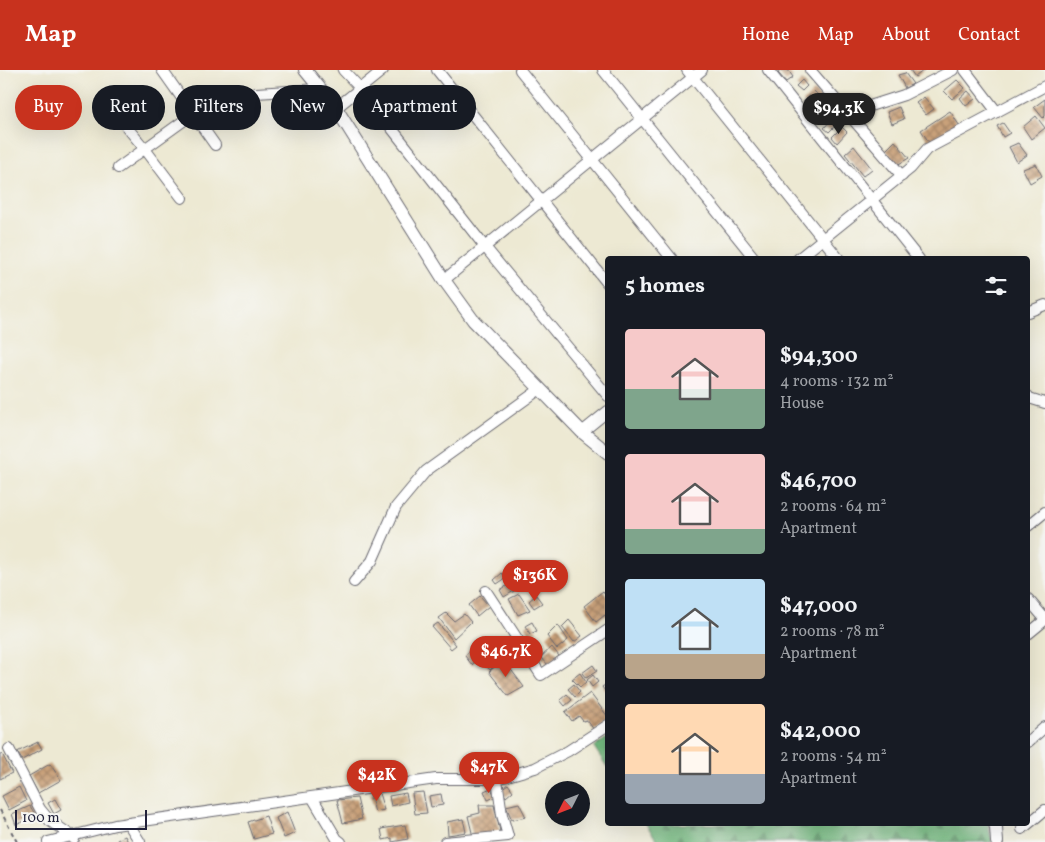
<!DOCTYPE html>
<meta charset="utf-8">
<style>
body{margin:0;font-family:Vollkorn,serif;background:#20242c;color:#f1f3f6;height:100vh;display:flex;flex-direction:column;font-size:19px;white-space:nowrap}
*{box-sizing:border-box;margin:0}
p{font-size:16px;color:#9ea1a6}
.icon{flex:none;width:28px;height:28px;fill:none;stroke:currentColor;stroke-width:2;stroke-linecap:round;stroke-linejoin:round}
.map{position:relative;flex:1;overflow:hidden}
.drawer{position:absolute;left:605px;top:186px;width:425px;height:570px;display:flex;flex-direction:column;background:#171b24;border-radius:5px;box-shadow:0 5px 20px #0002}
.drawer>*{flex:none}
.guide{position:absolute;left:15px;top:15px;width:475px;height:45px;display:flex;gap:10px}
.needle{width:32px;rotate:228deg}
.buttons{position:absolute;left:545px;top:711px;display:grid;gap:10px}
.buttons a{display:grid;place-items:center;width:45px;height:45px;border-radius:50%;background:#171b24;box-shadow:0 5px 20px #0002;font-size:25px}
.scale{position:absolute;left:15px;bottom:12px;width:132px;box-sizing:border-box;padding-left:5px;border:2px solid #22223b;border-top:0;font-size:14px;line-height:18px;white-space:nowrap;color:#22223b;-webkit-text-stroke:4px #f6f6f2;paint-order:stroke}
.price{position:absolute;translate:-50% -42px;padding:0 11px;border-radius:18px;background:#c8321e;color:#fff;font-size:16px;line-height:32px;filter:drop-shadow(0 1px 2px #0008)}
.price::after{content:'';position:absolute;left:50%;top:30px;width:15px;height:11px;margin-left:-8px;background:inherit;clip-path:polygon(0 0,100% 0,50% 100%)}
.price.on{background:#222;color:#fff}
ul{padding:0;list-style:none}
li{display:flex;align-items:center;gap:15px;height:125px;padding:0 20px}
li span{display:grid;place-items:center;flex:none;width:140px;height:100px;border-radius:5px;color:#555}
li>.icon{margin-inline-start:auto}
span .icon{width:60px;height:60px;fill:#fffc;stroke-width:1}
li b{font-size:21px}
h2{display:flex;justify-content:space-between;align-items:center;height:60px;padding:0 20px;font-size:21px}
.tag{padding:0 18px;border-radius:22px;background:#171b24;box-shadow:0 5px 20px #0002;font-size:18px;line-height:45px}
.tag.on{background:#c8321e;color:#fff}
header{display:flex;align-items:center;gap:30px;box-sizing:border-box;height:70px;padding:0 25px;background:#c8321e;color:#fff}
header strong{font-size:24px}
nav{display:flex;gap:28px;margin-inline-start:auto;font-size:18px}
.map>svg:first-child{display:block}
.forest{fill:url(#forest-firs);stroke:#4a6d5c}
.building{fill:url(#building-cross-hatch)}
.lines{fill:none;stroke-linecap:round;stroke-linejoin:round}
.minor-casing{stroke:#696870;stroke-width:12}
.tertiary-casing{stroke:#696870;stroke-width:14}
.path{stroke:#696870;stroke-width:2;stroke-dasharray:4 4;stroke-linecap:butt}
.minor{stroke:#fff;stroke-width:10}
.tertiary{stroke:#fff;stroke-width:12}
</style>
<header>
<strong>Map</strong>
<nav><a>Home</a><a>Map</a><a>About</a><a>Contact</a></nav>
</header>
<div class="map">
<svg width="1045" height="772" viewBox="0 0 1045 772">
<defs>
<pattern id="forest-firs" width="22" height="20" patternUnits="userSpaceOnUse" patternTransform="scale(1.25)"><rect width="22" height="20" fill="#72b87e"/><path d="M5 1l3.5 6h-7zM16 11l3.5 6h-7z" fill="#5d9568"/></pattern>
<pattern id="building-cross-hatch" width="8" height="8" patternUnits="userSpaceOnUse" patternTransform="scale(1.25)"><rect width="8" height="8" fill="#c9a17a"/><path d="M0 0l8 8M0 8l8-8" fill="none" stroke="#a38365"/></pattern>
</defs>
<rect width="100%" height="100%" fill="#f6f6f2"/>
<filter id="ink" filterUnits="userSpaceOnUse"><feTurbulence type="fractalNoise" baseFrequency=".02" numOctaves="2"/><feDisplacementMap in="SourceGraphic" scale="10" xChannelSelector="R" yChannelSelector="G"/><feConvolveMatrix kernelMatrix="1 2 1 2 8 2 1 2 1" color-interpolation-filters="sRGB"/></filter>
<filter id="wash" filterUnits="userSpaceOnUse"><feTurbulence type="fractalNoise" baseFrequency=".0096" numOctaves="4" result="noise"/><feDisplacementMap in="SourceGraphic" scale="20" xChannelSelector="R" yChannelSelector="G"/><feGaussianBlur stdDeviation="1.12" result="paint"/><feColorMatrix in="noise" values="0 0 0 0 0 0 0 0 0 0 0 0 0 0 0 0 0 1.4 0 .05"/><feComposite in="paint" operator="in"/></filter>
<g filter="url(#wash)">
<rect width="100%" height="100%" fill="#ede9d3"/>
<g class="forest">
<path d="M607,668V697L594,677Z"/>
<path d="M646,754H988L992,772H658Z"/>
</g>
<g id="blocks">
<g class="building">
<path d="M782,0H788L793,7L786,12L778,3Z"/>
<path d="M910,0H924L915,7Z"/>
<path d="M905,3L913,14L905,18L898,5Z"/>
<path d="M802,10L807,16L802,21L796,16Z"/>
<path d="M957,10L965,18L952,29L944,21Z"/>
<path d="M814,21L821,28L809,39L803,32Z"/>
<path d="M968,21L975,29L966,36L960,28Z"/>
<path d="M924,27L934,39L926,45L916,33Z"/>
<path d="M1045,29V46L1043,48L1034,37Z"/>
<path d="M899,37L904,49L892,54L887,42Z"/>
<path d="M824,38L829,43L824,49L819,43Z"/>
<path d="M950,41L959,55L930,74L921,60Z"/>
<path d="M838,42L846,48L840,53L835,47Z"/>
<path d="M1036,46L1045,58L1031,69L1023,57Z"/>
<path d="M832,49L837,54L829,62L824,58Z"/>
<path d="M1003,53L1010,63L1003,67L997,56Z"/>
<path d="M842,57L847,62L837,73L832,67Z"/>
<path d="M895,71L909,88L897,95L886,80Z"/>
<path d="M1018,73L1027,85L1017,92L1009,77Z"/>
<path d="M854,76L872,99L863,106L845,84Z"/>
<path d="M1036,94L1042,106L1030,113L1023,99Z"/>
<path d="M502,503L506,508L497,514L494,510Z"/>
<path d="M515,511L519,518L504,527L500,520Z"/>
<path d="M603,521L608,528V548L605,545L596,552L584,536Z"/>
<path d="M519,524L530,540L518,545L509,529Z"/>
<path d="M536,525L542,533L534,538L529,531Z"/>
<path d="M480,526L489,536L477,546L469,535Z"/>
<path d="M446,543L454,551L464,544L471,552L454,568L439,548Z"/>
<path d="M569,550L582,566L574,572L562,557Z"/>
<path d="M532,552L537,561L530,564L525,556Z"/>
<path d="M438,553L456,575L451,579L432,557Z"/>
<path d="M558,555L568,570L557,579L547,566Z"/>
<path d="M495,577L504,587L490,600L480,588Z"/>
<path d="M552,577L559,586L548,595L541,587Z"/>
<path d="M470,580L478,588L472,595L465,586Z"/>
<path d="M503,589L524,617L508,626L489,602Z"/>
<path d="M593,595L597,601L586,608L582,603Z"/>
<path d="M580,603L586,612L580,617L572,609Z"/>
<path d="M593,605L598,612L592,617L587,610Z"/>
<path d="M608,613V625L602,617Z"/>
<path d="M574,614L580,622L575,627L568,619Z"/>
<path d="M590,623L608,647V650L594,660L587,650L583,651L579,646L572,651L565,642Z"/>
<path d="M567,624L572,630L565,636L560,630Z"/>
<path d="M38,672L42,679L22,690L17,682Z"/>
<path d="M2,684L12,703L0,709V685Z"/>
<path d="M50,694L61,710L38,723L29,706Z"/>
<path d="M508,714L513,721L506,727L501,719Z"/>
<path d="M19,717L26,731L9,740L2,726Z"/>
<path d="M491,718L495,727L488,730L484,721Z"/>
<path d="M423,722L427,743L415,744L412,723Z"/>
<path d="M379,723L384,740L375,742L370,725Z"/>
<path d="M406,723L408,732L391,736L389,726Z"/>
<path d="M441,724L443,735L431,737L429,726Z"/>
<path d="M357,728L362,749L343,753L337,730Z"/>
<path d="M55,729L61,740L54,744L48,733Z"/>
<path d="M519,733L526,747L512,750L506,736Z"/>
<path d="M479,735H494L500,761L473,767L468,746L480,743Z"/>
<path d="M30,736L36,746L16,755L12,744Z"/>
<path d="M287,742L295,763L284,768L276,748Z"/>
<path d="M266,746L272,764L254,769L248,752Z"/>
<path d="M463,749L466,762L448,765L447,752Z"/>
<path d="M405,755L408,769L392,772V768L383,770L381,759Z"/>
<path d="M125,766L128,772H117V770Z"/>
</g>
</g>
</g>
<g filter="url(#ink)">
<use href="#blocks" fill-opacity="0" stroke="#696870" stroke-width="1"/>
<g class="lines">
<g class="minor-casing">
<g id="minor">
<path d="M162,0L215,75"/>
<path d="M343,0L360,18L485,177L608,326"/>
<path d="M437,0L608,214"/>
<path d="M520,0L672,189"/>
<path d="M603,0L755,189"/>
<path d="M687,0L839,189"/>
<path d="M768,0L919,189"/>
<path d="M810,0L902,106"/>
<path d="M965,0L997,42"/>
<path d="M336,38L383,0"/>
<path d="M115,43L145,79L182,128"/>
<path d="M848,43L904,25L953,0"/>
<path d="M118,98L193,44L256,23L321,19"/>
<path d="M798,189L911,98L927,79L1045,16"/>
<path d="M444,210L702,0"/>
<path d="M1028,242L1045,235"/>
<path d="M1028,326L1029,328L1045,333"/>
<path d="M582,362L608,341"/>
<path d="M1028,456L1045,442"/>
<path d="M354,512L372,491L396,437L426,401L540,319"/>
<path d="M486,521L541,605L608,560"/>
<path d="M1028,529L1045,549"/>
<path d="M1028,564L1045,550"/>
<path d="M1028,672L1045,657"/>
<path d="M9,679L40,739L50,751L72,766L74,769"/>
<path d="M312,727L337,769L341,772"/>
<path d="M128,753L140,772"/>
<path d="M1022,759L1045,740"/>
<path d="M48,772L115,755L436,709H497L535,698L568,681L608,655"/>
<path d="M445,772L508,766L502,745L497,709"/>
</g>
</g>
<g class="tertiary-casing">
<g id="tertiary">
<path d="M305,0L336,38L444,210L473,250L582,362L608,383"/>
<path d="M995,754L996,758L997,772"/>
</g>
</g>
<path class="path" d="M0,740L17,772"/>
<use href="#minor" class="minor"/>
<use href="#tertiary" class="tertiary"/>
</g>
</g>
</svg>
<div class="buttons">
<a><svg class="needle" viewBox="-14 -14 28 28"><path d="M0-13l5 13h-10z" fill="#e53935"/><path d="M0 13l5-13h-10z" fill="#9ea1a6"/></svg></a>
</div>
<div class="scale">100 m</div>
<b class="price on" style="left:839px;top:65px">$94.3K</b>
<b class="price" style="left:535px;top:532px">$136K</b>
<b class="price" style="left:506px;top:608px">$46.7K</b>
<b class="price" style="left:489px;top:724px">$47K</b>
<b class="price" style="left:377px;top:732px">$42K</b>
<div class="guide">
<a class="tag on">Buy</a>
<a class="tag">Rent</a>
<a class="tag">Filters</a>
<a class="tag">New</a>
<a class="tag">Apartment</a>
</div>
<section class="drawer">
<h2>5 homes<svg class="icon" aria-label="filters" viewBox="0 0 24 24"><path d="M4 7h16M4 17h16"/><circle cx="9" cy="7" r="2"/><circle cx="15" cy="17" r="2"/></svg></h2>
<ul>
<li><span style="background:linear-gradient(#f6c9c9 60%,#7fa58c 0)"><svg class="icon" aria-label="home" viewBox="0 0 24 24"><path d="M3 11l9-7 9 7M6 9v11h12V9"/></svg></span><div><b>$94,300</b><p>4 rooms · 132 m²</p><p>House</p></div></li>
<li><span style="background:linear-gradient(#f6c9c9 75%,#7fa58c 0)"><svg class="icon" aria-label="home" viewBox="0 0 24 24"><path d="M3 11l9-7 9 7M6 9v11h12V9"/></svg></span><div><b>$46,700</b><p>2 rooms · 64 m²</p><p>Apartment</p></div></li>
<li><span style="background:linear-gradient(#bfe0f5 75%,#b9a48a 0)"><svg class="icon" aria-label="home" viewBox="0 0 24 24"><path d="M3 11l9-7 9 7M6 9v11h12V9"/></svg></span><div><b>$47,000</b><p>2 rooms · 78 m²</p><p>Apartment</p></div></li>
<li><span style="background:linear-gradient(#ffd9b3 70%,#9aa5b1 0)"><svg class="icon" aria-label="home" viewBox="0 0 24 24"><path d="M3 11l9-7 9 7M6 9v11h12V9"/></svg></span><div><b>$42,000</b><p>2 rooms · 54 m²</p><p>Apartment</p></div></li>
</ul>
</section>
</div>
